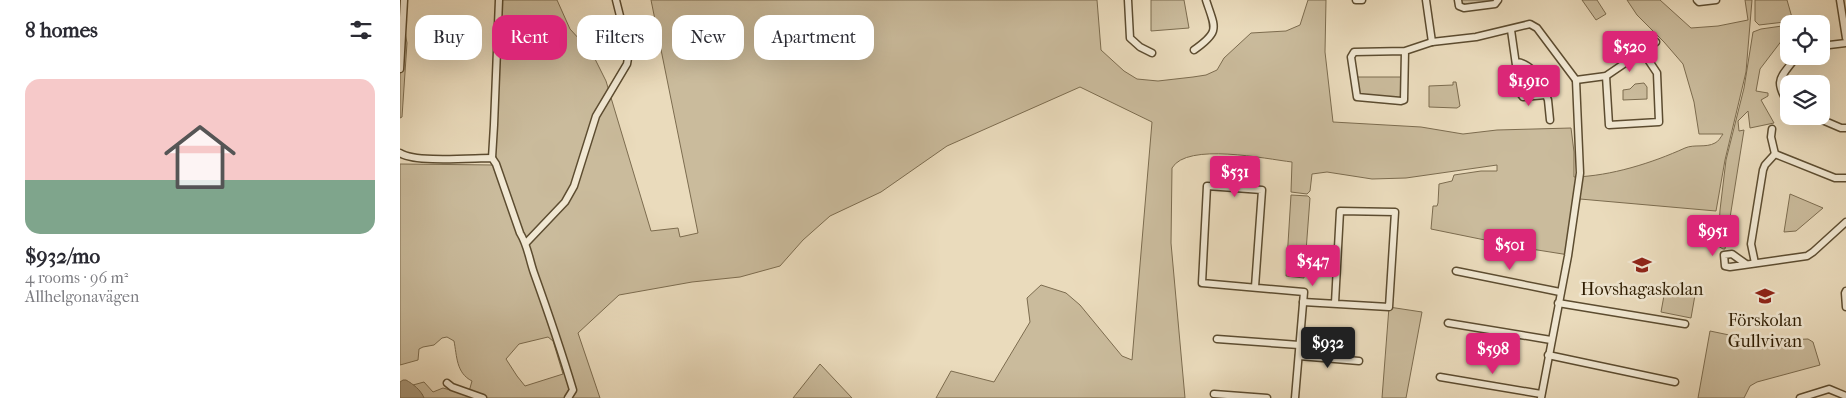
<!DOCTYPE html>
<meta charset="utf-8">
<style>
body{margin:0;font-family:"IM FELL French Canon",serif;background:#f2f2f3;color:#2b2b33;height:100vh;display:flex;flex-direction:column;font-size:19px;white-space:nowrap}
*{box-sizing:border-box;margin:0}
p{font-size:16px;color:#7c7c81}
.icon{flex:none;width:28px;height:28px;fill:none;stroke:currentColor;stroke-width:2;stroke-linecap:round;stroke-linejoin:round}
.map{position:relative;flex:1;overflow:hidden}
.drawer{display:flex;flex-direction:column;background:#fff;width:400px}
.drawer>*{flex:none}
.hud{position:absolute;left:15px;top:15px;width:475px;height:45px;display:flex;gap:10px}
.fabs{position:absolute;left:1380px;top:15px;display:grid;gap:10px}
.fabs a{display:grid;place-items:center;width:50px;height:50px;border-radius:10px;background:#fff;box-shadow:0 5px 20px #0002;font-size:25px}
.price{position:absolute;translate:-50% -42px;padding:0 11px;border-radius:5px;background:#db2777;color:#fff;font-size:16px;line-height:32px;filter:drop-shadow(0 1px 2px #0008)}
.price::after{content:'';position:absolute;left:50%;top:30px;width:15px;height:11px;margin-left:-8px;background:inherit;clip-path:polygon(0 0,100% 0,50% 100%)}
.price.on{background:#222;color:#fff}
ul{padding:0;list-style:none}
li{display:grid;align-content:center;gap:10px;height:265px;padding:0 25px}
li span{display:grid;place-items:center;height:155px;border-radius:15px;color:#555}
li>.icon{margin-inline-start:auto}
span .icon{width:90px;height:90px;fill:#fffc;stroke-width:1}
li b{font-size:21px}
h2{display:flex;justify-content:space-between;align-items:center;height:60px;padding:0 25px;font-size:21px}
.tag{padding:0 18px;border-radius:15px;background:#fff;box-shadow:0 5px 20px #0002;font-size:18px;line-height:45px}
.tag.on{background:#db2777;color:#fff}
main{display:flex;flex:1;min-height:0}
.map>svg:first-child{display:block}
.green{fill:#cabb9c;stroke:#7c6c4f;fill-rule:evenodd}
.water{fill:#aa9a7d;stroke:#78684c}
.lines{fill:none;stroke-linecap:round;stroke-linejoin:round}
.minor-casing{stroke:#5c4c30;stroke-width:9}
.minor{stroke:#f1e8d3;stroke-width:6}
.labels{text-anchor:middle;stroke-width:5;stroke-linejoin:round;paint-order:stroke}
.poi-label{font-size:18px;fill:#2d1c02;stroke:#f1e8d3}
</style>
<main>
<section class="drawer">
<h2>8 homes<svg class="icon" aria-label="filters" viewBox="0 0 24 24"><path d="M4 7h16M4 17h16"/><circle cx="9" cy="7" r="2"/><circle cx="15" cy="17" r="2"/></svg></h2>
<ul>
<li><span style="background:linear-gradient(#f6c9c9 65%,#7fa58c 0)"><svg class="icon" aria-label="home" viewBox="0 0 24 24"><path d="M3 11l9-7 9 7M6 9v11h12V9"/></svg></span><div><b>$932/mo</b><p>4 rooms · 96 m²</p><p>Allhelgonavägen</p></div></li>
</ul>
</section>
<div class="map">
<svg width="1446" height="398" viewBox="0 0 1446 398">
<rect width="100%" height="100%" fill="#eadbbc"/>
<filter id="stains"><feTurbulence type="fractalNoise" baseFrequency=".004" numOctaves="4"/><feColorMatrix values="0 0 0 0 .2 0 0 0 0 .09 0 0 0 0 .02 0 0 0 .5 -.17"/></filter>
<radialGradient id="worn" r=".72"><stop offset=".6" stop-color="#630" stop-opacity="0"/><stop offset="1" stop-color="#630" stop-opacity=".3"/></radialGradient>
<g class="green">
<path d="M101,0H157L170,29L192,53L206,81L251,231L278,228L280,237L298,233L251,0H697L701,50L724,71L737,79L758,81L793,77L806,75L817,70L824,58L851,33L886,31L900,25L908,0H926L925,52L933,122L1021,127L1063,134L1097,130L1171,128L1174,152V177C1211,176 1252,163 1285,148C1294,144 1306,148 1315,143C1319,141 1320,138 1323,134H1299L1294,102L1283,64L1264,42L1237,15L1227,0H1260L1291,28L1318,26L1348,20L1345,0H1352L1346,72L1325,160L1316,211L1180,199L1169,255L1087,242L1088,235L1085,240L1031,229L1033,206H1037L1038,203L1039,184L1052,181L1054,175L1081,171H1097V165L1006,178L972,179L927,172L912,174L910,191L907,194L891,192L892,162C866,159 787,142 772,168L771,243L785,398H536L551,371L594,382L630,322L627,298L641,285L666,293L680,305L722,356L732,360L752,122L680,87L547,146L481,192L430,216L403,240L380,266L340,277L292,282L219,295L178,333L200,398H20L23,395L13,385L24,382L33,392L43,388L68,395L72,381C56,373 57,356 54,341L47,337L42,338L34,345L23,347L19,349L18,360L0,365V164L95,165ZM148,337L153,341L163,374L125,386L117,376L106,359L119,344Z"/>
<path d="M751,0H784L789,28L751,31Z"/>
<path d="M1061,0H1095L1064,6Z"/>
<path d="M1182,0H1197L1206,14L1196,20Z"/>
<path d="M1355,0H1387L1393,21L1359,25L1355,21Z"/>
<path d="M0,6L7,43L2,117L0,118Z"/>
<path d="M1389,25V31L1360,69L1356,91L1368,93V96L1361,100L1374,123L1350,128L1348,111L1338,121L1339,131L1344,130L1325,249H1323L1318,246L1320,210L1326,160L1344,88L1353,32L1361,29Z"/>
<path d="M1121,65L1128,67L1144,89L1142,93L1126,95L1122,92Z"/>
<path d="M956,77H1002L1003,94L1000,99L959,94Z"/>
<path d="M1053,82H1056L1060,106L1057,108L1029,107V86L1053,85Z"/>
<path d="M1244,83L1247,87V99L1223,100V90L1230,89L1235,84Z"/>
<path d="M1390,194L1423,208L1396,231L1384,232Z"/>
<path d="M891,195L908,196L910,198L904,278L886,276Z"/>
<path d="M1265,290L1295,295L1291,318L1261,312Z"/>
<path d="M989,307L1022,312L1006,398H982Z"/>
<path d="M1310,331L1358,341L1408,339L1413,342L1420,365L1357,382L1350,386L1344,398H1298Z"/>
<path d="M420,364L452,398H393Z"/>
</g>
<path class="water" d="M3,380H6C13,384 21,390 24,398H0V382Z"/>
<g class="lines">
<g class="minor-casing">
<g id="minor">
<path d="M728,0L730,38L740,47L752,53"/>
<path d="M956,0H962"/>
<path d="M1026,0L1032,42"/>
<path d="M1058,0L1059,6L1064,8L1095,4L1098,0"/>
<path d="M1297,0L1299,2L1316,0"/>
<path d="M1440,0L1446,38"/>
<path d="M1111,30L1120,93L1123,97L1145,95L1146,90C1139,78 1131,63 1116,62"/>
<path d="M1421,46L1446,43"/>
<path d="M794,50C821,31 815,28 806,0"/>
<path d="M1005,51L1004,100L1001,101L957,97L951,57L954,52L1005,51L1032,42L1076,37L1130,24L1137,28L1176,80"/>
<path d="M0,69L4,0"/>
<path d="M1206,76L1209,125L1259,122L1257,73L1243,52"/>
<path d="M1176,80L1206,76L1256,42"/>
<path d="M1146,95L1148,100L1150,120"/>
<path d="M1389,105C1373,79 1380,79 1397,56"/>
<path d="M1413,116L1441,128H1446"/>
<path d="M1372,129L1371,137L1375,154"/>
<path d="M0,153C15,163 72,158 92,158L96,164L120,233C128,246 129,259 134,273C148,312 161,350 173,390L168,398"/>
<path d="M92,158L94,125L99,0"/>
<path d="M126,243L165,202L174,186L196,116L227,64L229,52L216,0"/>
<path d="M1355,263L1351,244L1363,170L1365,165L1375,154L1435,178H1446"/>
<path d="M1346,264L1332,254L1324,255L1325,266L1330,267L1407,256L1413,252L1446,222"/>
<path d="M1056,271L1160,292"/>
<path d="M855,287L862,190L807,186L802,283L904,292L895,398"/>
<path d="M1446,291L1445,293L1446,307"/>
<path d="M903,302L989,307L995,212L940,211L935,303"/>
<path d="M1158,303L1285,324"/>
<path d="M1048,323L1151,340"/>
<path d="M817,339L899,345"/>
<path d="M1148,355L1275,382"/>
<path d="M899,356L959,361"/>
<path d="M1040,377L1141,394"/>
<path d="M47,383L52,387L83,398"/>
<path d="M814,394L867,398"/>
<path d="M1141,398L1168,256L1180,173L1176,80"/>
<path d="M1400,398L1429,389L1446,396"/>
</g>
</g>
<use href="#minor" class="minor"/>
</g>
<defs>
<g id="school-bare" transform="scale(1.5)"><path d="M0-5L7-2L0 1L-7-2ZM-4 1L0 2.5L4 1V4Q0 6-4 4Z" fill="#8f2418" stroke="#f1e8d3" stroke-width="2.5" paint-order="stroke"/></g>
</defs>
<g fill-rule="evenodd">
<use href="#school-bare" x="1242" y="265"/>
<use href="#school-bare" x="1365" y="296"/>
</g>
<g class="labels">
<g class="poi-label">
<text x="1242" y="295">Hovshagaskolan</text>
<text x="1365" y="326">Förskolan<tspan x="1365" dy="21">Gullvivan</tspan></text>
</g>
</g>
<rect width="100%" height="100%" filter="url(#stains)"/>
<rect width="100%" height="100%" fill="url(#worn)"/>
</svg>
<div class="fabs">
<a><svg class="icon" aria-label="locate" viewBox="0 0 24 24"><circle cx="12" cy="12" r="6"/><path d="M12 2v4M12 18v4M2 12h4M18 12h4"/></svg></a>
<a><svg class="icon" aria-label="layers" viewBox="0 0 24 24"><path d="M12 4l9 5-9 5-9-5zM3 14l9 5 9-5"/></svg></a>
</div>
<b class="price" style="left:1230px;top:73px">$520</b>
<b class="price" style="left:1129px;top:107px">$1,910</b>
<b class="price" style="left:835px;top:198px">$531</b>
<b class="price" style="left:1313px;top:257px">$951</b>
<b class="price" style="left:1110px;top:271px">$501</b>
<b class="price" style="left:913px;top:287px">$547</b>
<b class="price on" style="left:928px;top:369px">$932</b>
<b class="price" style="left:1093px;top:375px">$598</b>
<div class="hud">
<a class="tag">Buy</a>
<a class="tag on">Rent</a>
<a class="tag">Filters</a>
<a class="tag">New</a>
<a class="tag">Apartment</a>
</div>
</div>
</main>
